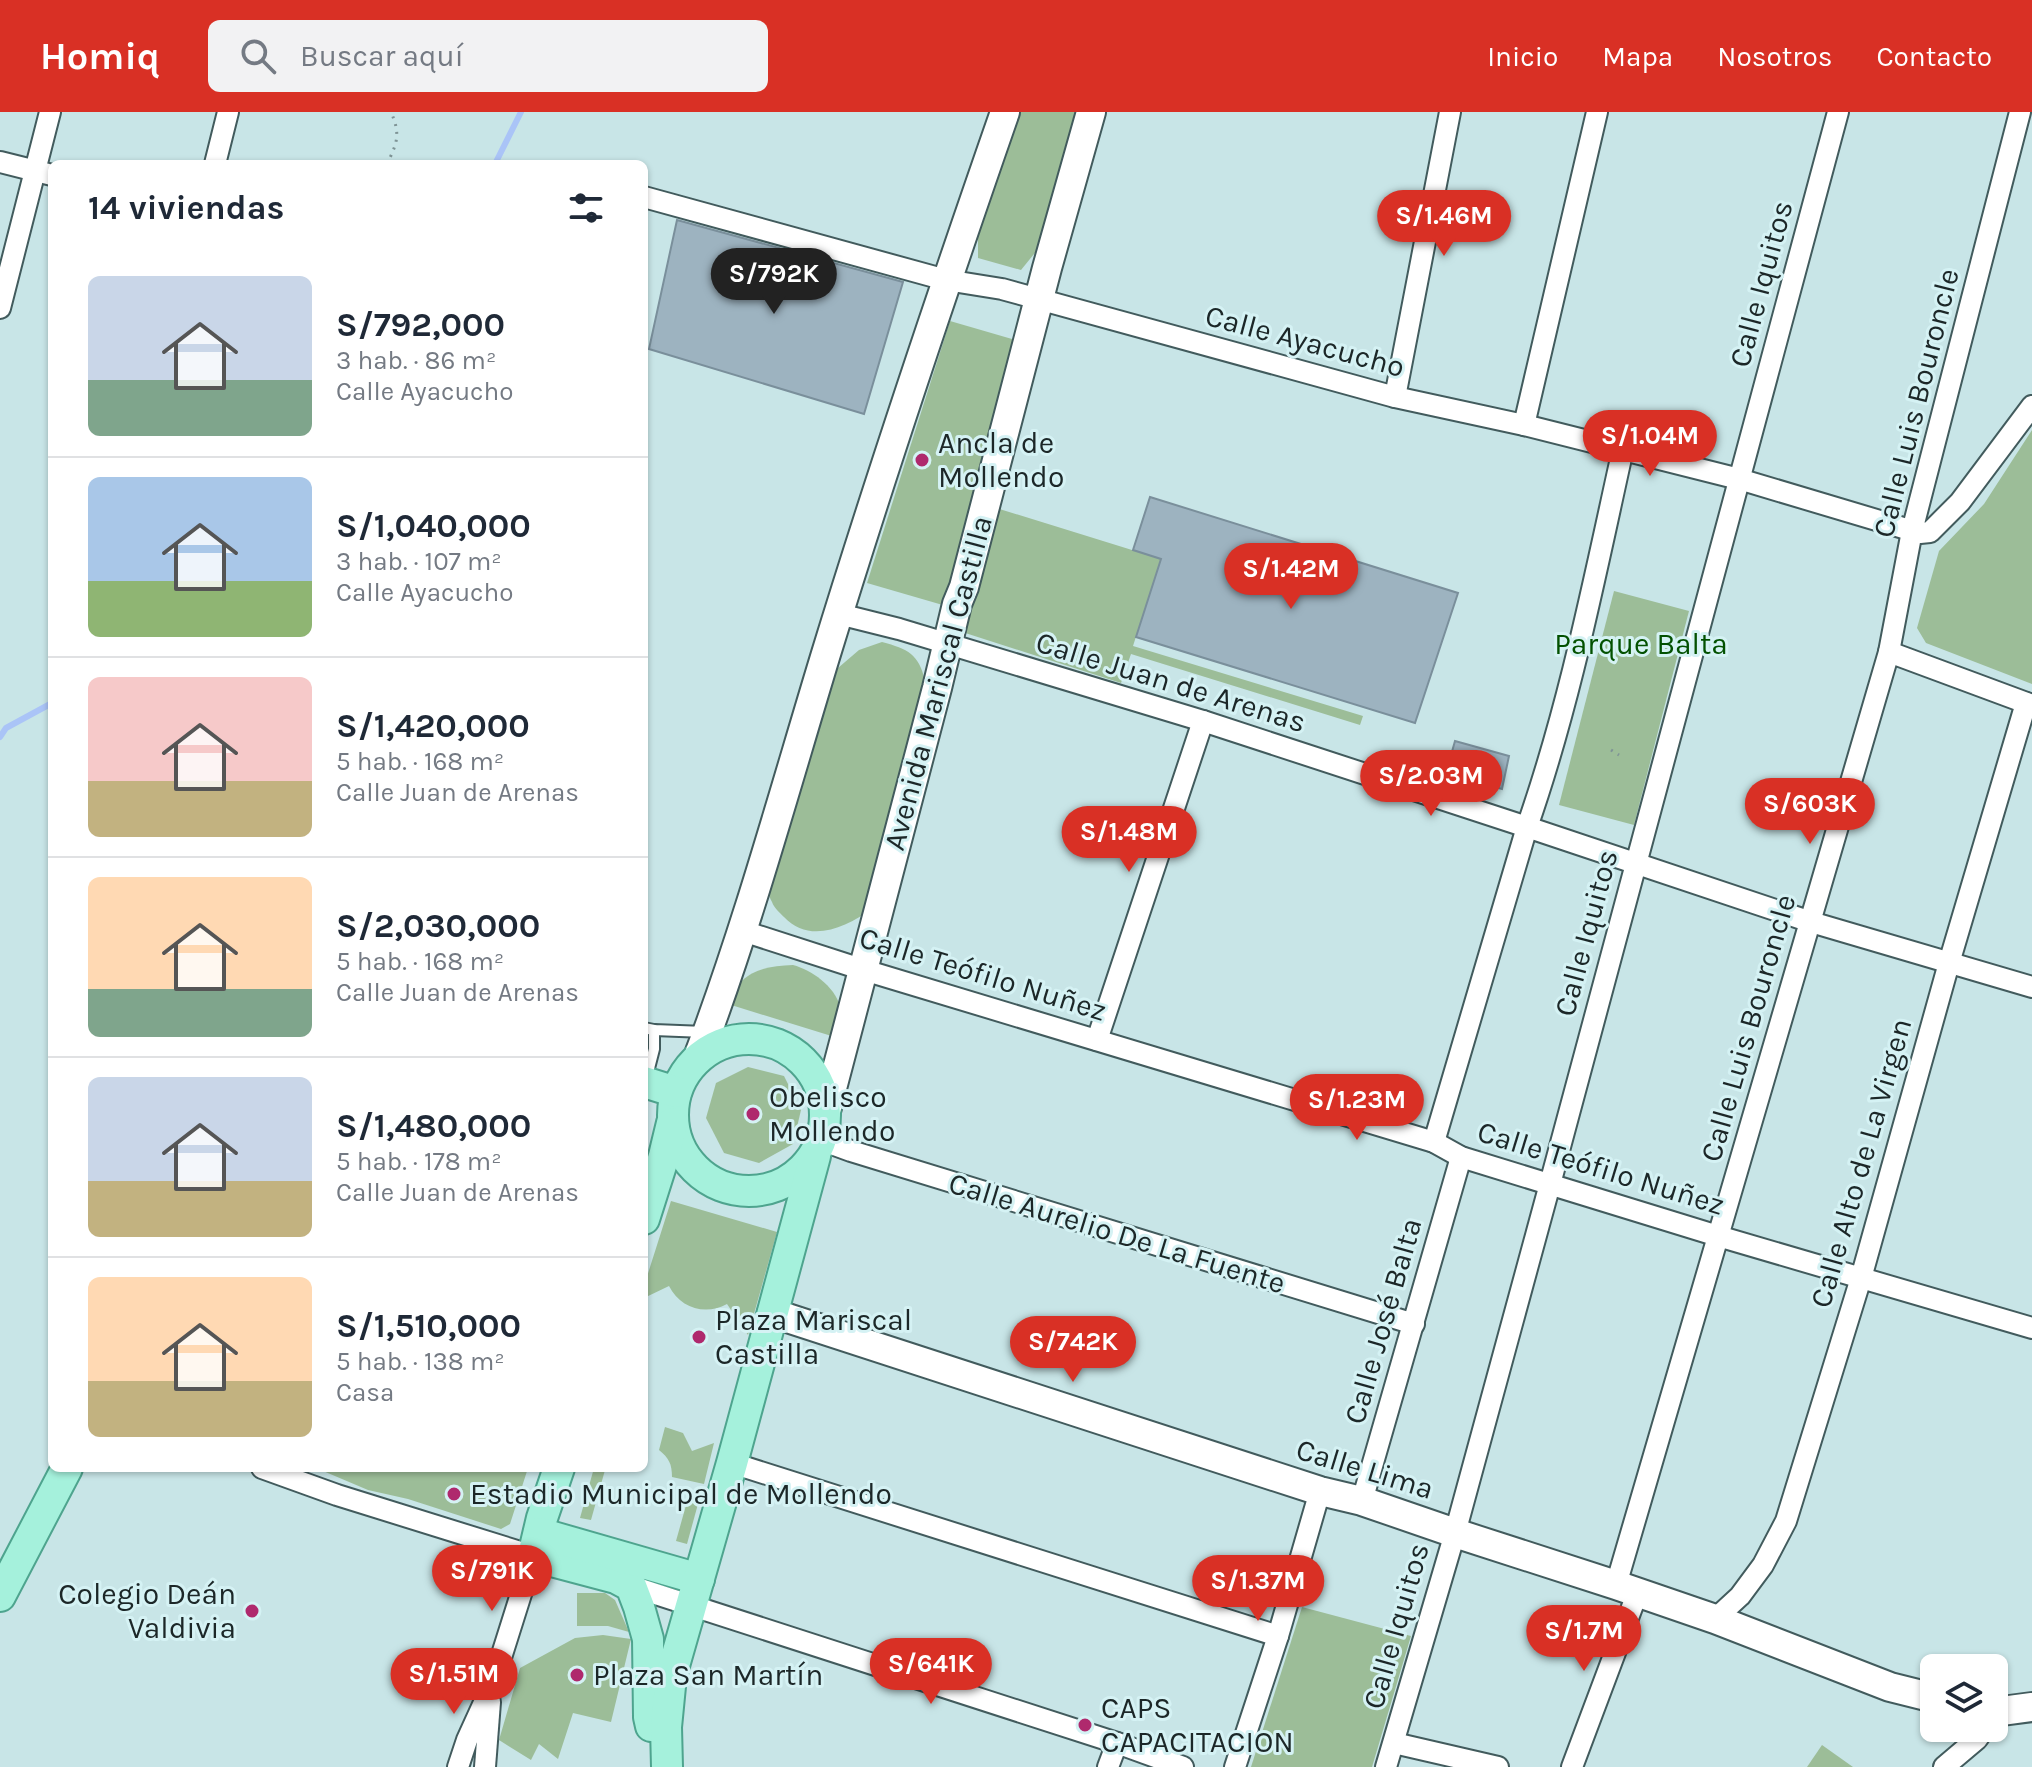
<!DOCTYPE html>
<html lang="es">
<meta charset="utf-8">
<style>
body{margin:0;font-family:Karla,sans-serif;background:#f2f2f3;color:#1f2937;height:100vh;display:flex;flex-direction:column;font-size:30px;white-space:nowrap}
*{box-sizing:border-box;margin:0}
p{font-size:26px;color:#747a83}
.icon{flex:none;width:44px;height:44px;fill:none;stroke:currentColor;stroke-width:2;stroke-linecap:round;stroke-linejoin:round}
.map{position:relative;flex:1;overflow:hidden}
.panel{position:absolute;left:48px;top:48px;width:600px;height:1312px;display:flex;flex-direction:column;background:#fff;border-radius:12px;box-shadow:0 2px 6px #0004}
.panel>*{flex:none}
.controls{position:absolute;left:1920px;top:1542px;display:grid;gap:16px}
.controls a{display:grid;place-items:center;width:88px;height:88px;border-radius:12px;background:#fff;box-shadow:0 2px 6px #0004;font-size:40px}
.price{position:absolute;translate:-50% -68px;padding:0 18px;border-radius:28px;background:#d93025;color:#fff;font-size:26px;line-height:52px;filter:drop-shadow(0 2px 4px #0008)}
.price::after{content:'';position:absolute;left:50%;top:48px;width:24px;height:18px;margin-left:-12px;background:inherit;clip-path:polygon(0 0,100% 0,50% 100%)}
.price.on{background:#222;color:#fff}
ul{padding:0;list-style:none}
li{display:flex;align-items:center;gap:24px;height:200px;padding:0 40px}
li+li{border-top:2px solid #e0e1e3}
li span{display:grid;place-items:center;flex:none;width:224px;height:160px;border-radius:12px;color:#555}
li>.icon{margin-inline-start:auto}
span .icon{width:96px;height:96px;fill:#fffc;stroke-width:1}
li b{font-size:34px}
h2{display:flex;justify-content:space-between;align-items:center;height:96px;padding:0 40px;font-size:34px}
header{display:flex;align-items:center;gap:48px;box-sizing:border-box;height:112px;padding:0 40px;background:#d93025;color:#fff}
header strong{font-size:38px}
nav{display:flex;gap:44px;margin-inline-start:auto;font-size:28px}
.search{width:560px;height:72px;background:#f2f2f3;display:flex;align-items:center;gap:20px;box-sizing:border-box;padding:0 28px;border-radius:12px;color:#747a83;font-size:30px}
.map>svg:first-child{display:block}
.green{fill:#9cbd98}
.lines{fill:none;stroke-linecap:round;stroke-linejoin:round}
.stream{stroke:#aac4f7;stroke-width:6}
.building{fill:#9db3c0;stroke:#7a8f9b;stroke-width:2}
.lane-casing{stroke:#425b5d;stroke-width:14}
.street-casing{stroke:#425b5d;stroke-width:24}
.secondary-casing{stroke:#425b5d;stroke-width:32}
.primary-casing{stroke:#4ea48e;stroke-width:34}
.path{stroke:#7e9395;stroke-width:3;stroke-dasharray:2 6;stroke-linecap:butt}
.lane{stroke:#fff;stroke-width:10}
.street{stroke:#fff;stroke-width:20}
.secondary{stroke:#fff;stroke-width:28}
.primary{stroke:#a5f1dc;stroke-width:30}
.poi-dot{fill:#af296d;stroke:#d5f2f4;stroke-width:3}
.labels{text-anchor:middle;stroke-width:6;stroke-linejoin:round;paint-order:stroke}
.street-label{font-size:30px;fill:#1c2728;stroke:#d5f2f4}
.poi-label{font-size:30px;fill:#1c2728;stroke:#d5f2f4;text-anchor:start}
.park-label{font-size:30px;fill:#035101;stroke:#d5f2f4}
</style>
<header>
<strong>Homiq</strong>
<div class="search"><svg class="icon" aria-label="search" viewBox="0 0 24 24"><circle cx="10" cy="10" r="6"/><path d="M15 15l6 6"/></svg>Buscar aquí</div>
<nav><a>Inicio</a><a>Mapa</a><a>Nosotros</a><a>Contacto</a></nav>
</header>
<div class="map">
<svg width="2032" height="1655" viewBox="0 0 2032 1655">
<rect width="100%" height="100%" fill="#c8e5e7"/>
<g class="green">
<path d="M1017,0H1079L1043,131L1021,158L978,146V122Z"/>
<path d="M950,209L1022,230L953,496L867,471Z"/>
<path d="M2032,318V572L1926,531L1917,516L1939,439L1984,392Z"/>
<path d="M993,395L1161,447L1133,534L1363,604L1360,613L1131,542L1121,571L956,518Z"/>
<path d="M1614,479L1689,499L1634,713L1559,693Z"/>
<path d="M882,530C908,537 919,542 925,569L871,797C846,816 809,832 784,805C780,801 774,796 772,790C768,783 767,774 764,766L838,556L859,538Z"/>
<path d="M793,853C812,858 834,874 840,894C843,905 841,916 838,926L728,892C739,860 762,854 793,853Z"/>
<path d="M748,955L784,964L801,998L793,1032L759,1051L724,1041L706,1006L716,971Z"/>
<path d="M671,1089L777,1120L748,1223L727,1192C705,1204 680,1196 669,1174L644,1186V1174Z"/>
<path d="M665,1315L683,1321L692,1339L714,1331L704,1372L672,1365C672,1352 669,1346 659,1338Z"/>
<path d="M316,1356H528L510,1412L501,1417L408,1387L368,1378Z"/>
<path d="M594,1356L605,1358L591,1408L580,1406Z"/>
<path d="M690,1379L701,1381L687,1432L676,1429Z"/>
<path d="M577,1481H605L615,1488L629,1520L608,1514H577Z"/>
<path d="M1302,1495L1411,1524L1372,1655H1251Z"/>
<path d="M603,1523L631,1527L611,1610L573,1601L558,1647L539,1632L531,1648L499,1628L520,1556L575,1526Z"/>
<path d="M1822,1633L1853,1655H1807Z"/>
</g>
<g class="lines">
<g class="stream">
<path d="M495,52L521,0"/>
<path d="M0,625L6,616L52,591"/>
</g>
</g>
<g class="building">
<path d="M677,108L903,170L864,302L649,237Z"/>
<path d="M1150,385L1458,481L1415,611L1136,525L1161,447L1133,438Z"/>
<path d="M1455,629L1509,644L1502,677L1446,661Z"/>
</g>
<g class="lines">
<g class="lane-casing">
<g id="lane">
<path d="M644,916L654,918L705,920"/>
<path d="M646,968L654,937V918"/>
</g>
</g>
<g class="street-casing">
<g id="street">
<path d="M0,50L52,63"/>
<path d="M215,52L228,0"/>
<path d="M644,85L946,168L1002,177L1395,285L1524,313L1739,367L1920,421L1930,420L1960,390L2032,294"/>
<path d="M0,196L50,0"/>
<path d="M1395,285L1450,0"/>
<path d="M1524,313L1597,0"/>
<path d="M839,502L899,517L1203,609L1527,715L1811,810L2032,875"/>
<path d="M1889,540L2032,593"/>
<path d="M743,819L864,858L1434,1030L1461,1045L1718,1124L2032,1216"/>
<path d="M1097,928L1203,609"/>
<path d="M821,1028L851,1039L1414,1212"/>
<path d="M1434,1030L1527,715C1570,592 1595,463 1623,337"/>
<path d="M732,1351L1278,1524"/>
<path d="M262,1356L337,1383L533,1444L493,1571L467,1628L458,1655"/>
<path d="M1362,1389L1461,1045"/>
<path d="M1616,1473L1889,540L1912,419L2020,0"/>
<path d="M631,1474L1117,1631L1183,1655"/>
<path d="M1715,1507L1740,1484L1763,1453L1786,1409L1861,1166L1949,851L2026,591"/>
<path d="M1394,1631L1498,1655"/>
<path d="M485,1655L490,1590"/>
<path d="M1108,1655L1117,1631"/>
<path d="M1235,1655L1278,1524L1320,1379"/>
<path d="M1386,1655L1455,1421L1550,1072L1838,0"/>
<path d="M1572,1655L1637,1482"/>
<path d="M1944,1655L1977,1627L1985,1616"/>
</g>
</g>
<g class="secondary-casing">
<g id="secondary">
<path d="M697,948C747,816 784,680 825,545C881,362 942,181 1005,0"/>
<path d="M825,1003L937,576L957,492L964,475L1047,156L1091,0"/>
<path d="M772,1201L1320,1379L1362,1389L1455,1421L1616,1473L1715,1507L1890,1575L1934,1586"/>
<path d="M1994,1600L2032,1595"/>
</g>
</g>
<g class="primary-casing">
<g id="primary">
<circle cx="749" cy="1003" r="76"/>
<path d="M644,970L676,980"/>
<path d="M644,1107L664,1044L672,1011"/>
<path d="M559,1356L542,1406L533,1444L616,1466L631,1474L639,1495L648,1527L649,1605L651,1614"/>
<path d="M539,1421L699,1467"/>
<path d="M0,1484L67,1356"/>
<path d="M667,1655L666,1615L671,1564L732,1351L815,1044"/>
</g>
</g>
<g class="path">
<path d="M387,52C397,31 401,23 391,0"/>
<path d="M1611,638L1619,643"/>
</g>
<use href="#lane" class="lane"/>
<use href="#street" class="street"/>
<use href="#secondary" class="secondary"/>
<use href="#primary" class="primary"/>
</g>
<g class="poi-dot">
<circle cx="922" cy="348" r="8"/>
<circle cx="753" cy="1002" r="8"/>
<circle cx="699" cy="1225" r="8"/>
<circle cx="454" cy="1382" r="8"/>
<circle cx="252" cy="1499" r="8"/>
<circle cx="577" cy="1563" r="8"/>
<circle cx="1085" cy="1613" r="8"/>
</g>
<g class="labels">
<g class="street-label">
<text transform="translate(1761 172) rotate(-75)" y="10">Calle Iquitos</text>
<text transform="translate(1305 229) rotate(15)" y="10">Calle Ayacucho</text>
<text transform="translate(1916 291) rotate(-76)" y="10">Calle Luis Bouroncle</text>
<text transform="translate(1171 570) rotate(17)" y="10">Calle Juan de Arenas</text>
<text transform="translate(938 571) rotate(-75)" y="10">Avenida Mariscal Castilla</text>
<text transform="translate(1586 821) rotate(-75)" y="10">Calle Iquitos</text>
<text transform="translate(983 862) rotate(17)" y="10">Calle Teófilo Nuñez</text>
<text transform="translate(1748 916) rotate(-74)" y="10">Calle Luis Bouroncle</text>
<text transform="translate(1861 1051) rotate(-74)" y="10">Calle Alto de La Virgen</text>
<text transform="translate(1601 1056) rotate(17)" y="10">Calle Teófilo Nuñez</text>
<text transform="translate(1117 1121) rotate(17)" y="10">Calle Aurelio De La Fuente</text>
<text transform="translate(1383 1209) rotate(-74)" y="10">Calle José Balta</text>
<text transform="translate(1365 1357) rotate(17)" y="10">Calle Lima</text>
<text transform="translate(1396 1514) rotate(-74)" y="10">Calle Iquitos</text>
</g>
<g class="poi-label">
<text x="938" y="341">Ancla de<tspan x="938" dy="34">Mollendo</tspan></text>
<text x="769" y="995">Obelisco<tspan x="769" dy="34">Mollendo</tspan></text>
<text x="715" y="1218">Plaza Mariscal<tspan x="715" dy="34">Castilla</tspan></text>
<text x="470" y="1392">Estadio Municipal de Mollendo</text>
<text x="236" y="1492" text-anchor="end">Colegio Deán<tspan x="236" dy="34">Valdivia</tspan></text>
<text x="593" y="1573">Plaza San Martín</text>
<text x="1101" y="1606">CAPS<tspan x="1101" dy="34">CAPACITACION</tspan></text>
</g>
<g class="park-label">
<text x="1641" y="542">Parque Balta</text>
</g>
</g>
</svg>
<div class="controls">
<a><svg class="icon" aria-label="layers" viewBox="0 0 24 24"><path d="M12 4l9 5-9 5-9-5zM3 14l9 5 9-5"/></svg></a>
</div>
<b class="price" style="left:1444px;top:146px">S/1.46M</b>
<b class="price on" style="left:774px;top:204px">S/792K</b>
<b class="price" style="left:1650px;top:366px">S/1.04M</b>
<b class="price" style="left:1291px;top:499px">S/1.42M</b>
<b class="price" style="left:1431px;top:706px">S/2.03M</b>
<b class="price" style="left:1810px;top:734px">S/603K</b>
<b class="price" style="left:1129px;top:762px">S/1.48M</b>
<b class="price" style="left:1357px;top:1030px">S/1.23M</b>
<b class="price" style="left:1073px;top:1272px">S/742K</b>
<b class="price" style="left:492px;top:1501px">S/791K</b>
<b class="price" style="left:1258px;top:1511px">S/1.37M</b>
<b class="price" style="left:1584px;top:1561px">S/1.7M</b>
<b class="price" style="left:931px;top:1594px">S/641K</b>
<b class="price" style="left:454px;top:1604px">S/1.51M</b>
<section class="panel">
<h2>14 viviendas<svg class="icon" aria-label="filters" viewBox="0 0 24 24"><path d="M4 7h16M4 17h16"/><circle cx="9" cy="7" r="2"/><circle cx="15" cy="17" r="2"/></svg></h2>
<ul>
<li><span style="background:linear-gradient(#c9d6e8 65%,#7fa58c 0)"><svg class="icon" aria-label="home" viewBox="0 0 24 24"><path d="M3 11l9-7 9 7M6 9v11h12V9"/></svg></span><div><b>S/792,000</b><p>3 hab. · 86 m²</p><p>Calle Ayacucho</p></div></li>
<li><span style="background:linear-gradient(#a9c7e8 65%,#8fb573 0)"><svg class="icon" aria-label="home" viewBox="0 0 24 24"><path d="M3 11l9-7 9 7M6 9v11h12V9"/></svg></span><div><b>S/1,040,000</b><p>3 hab. · 107 m²</p><p>Calle Ayacucho</p></div></li>
<li><span style="background:linear-gradient(#f6c9c9 65%,#c2b280 0)"><svg class="icon" aria-label="home" viewBox="0 0 24 24"><path d="M3 11l9-7 9 7M6 9v11h12V9"/></svg></span><div><b>S/1,420,000</b><p>5 hab. · 168 m²</p><p>Calle Juan de Arenas</p></div></li>
<li><span style="background:linear-gradient(#ffd9b3 70%,#7fa58c 0)"><svg class="icon" aria-label="home" viewBox="0 0 24 24"><path d="M3 11l9-7 9 7M6 9v11h12V9"/></svg></span><div><b>S/2,030,000</b><p>5 hab. · 168 m²</p><p>Calle Juan de Arenas</p></div></li>
<li><span style="background:linear-gradient(#c9d6e8 65%,#c2b280 0)"><svg class="icon" aria-label="home" viewBox="0 0 24 24"><path d="M3 11l9-7 9 7M6 9v11h12V9"/></svg></span><div><b>S/1,480,000</b><p>5 hab. · 178 m²</p><p>Calle Juan de Arenas</p></div></li>
<li><span style="background:linear-gradient(#ffd9b3 65%,#c2b280 0)"><svg class="icon" aria-label="home" viewBox="0 0 24 24"><path d="M3 11l9-7 9 7M6 9v11h12V9"/></svg></span><div><b>S/1,510,000</b><p>5 hab. · 138 m²</p><p>Casa</p></div></li>
</ul>
</section>
</div>
